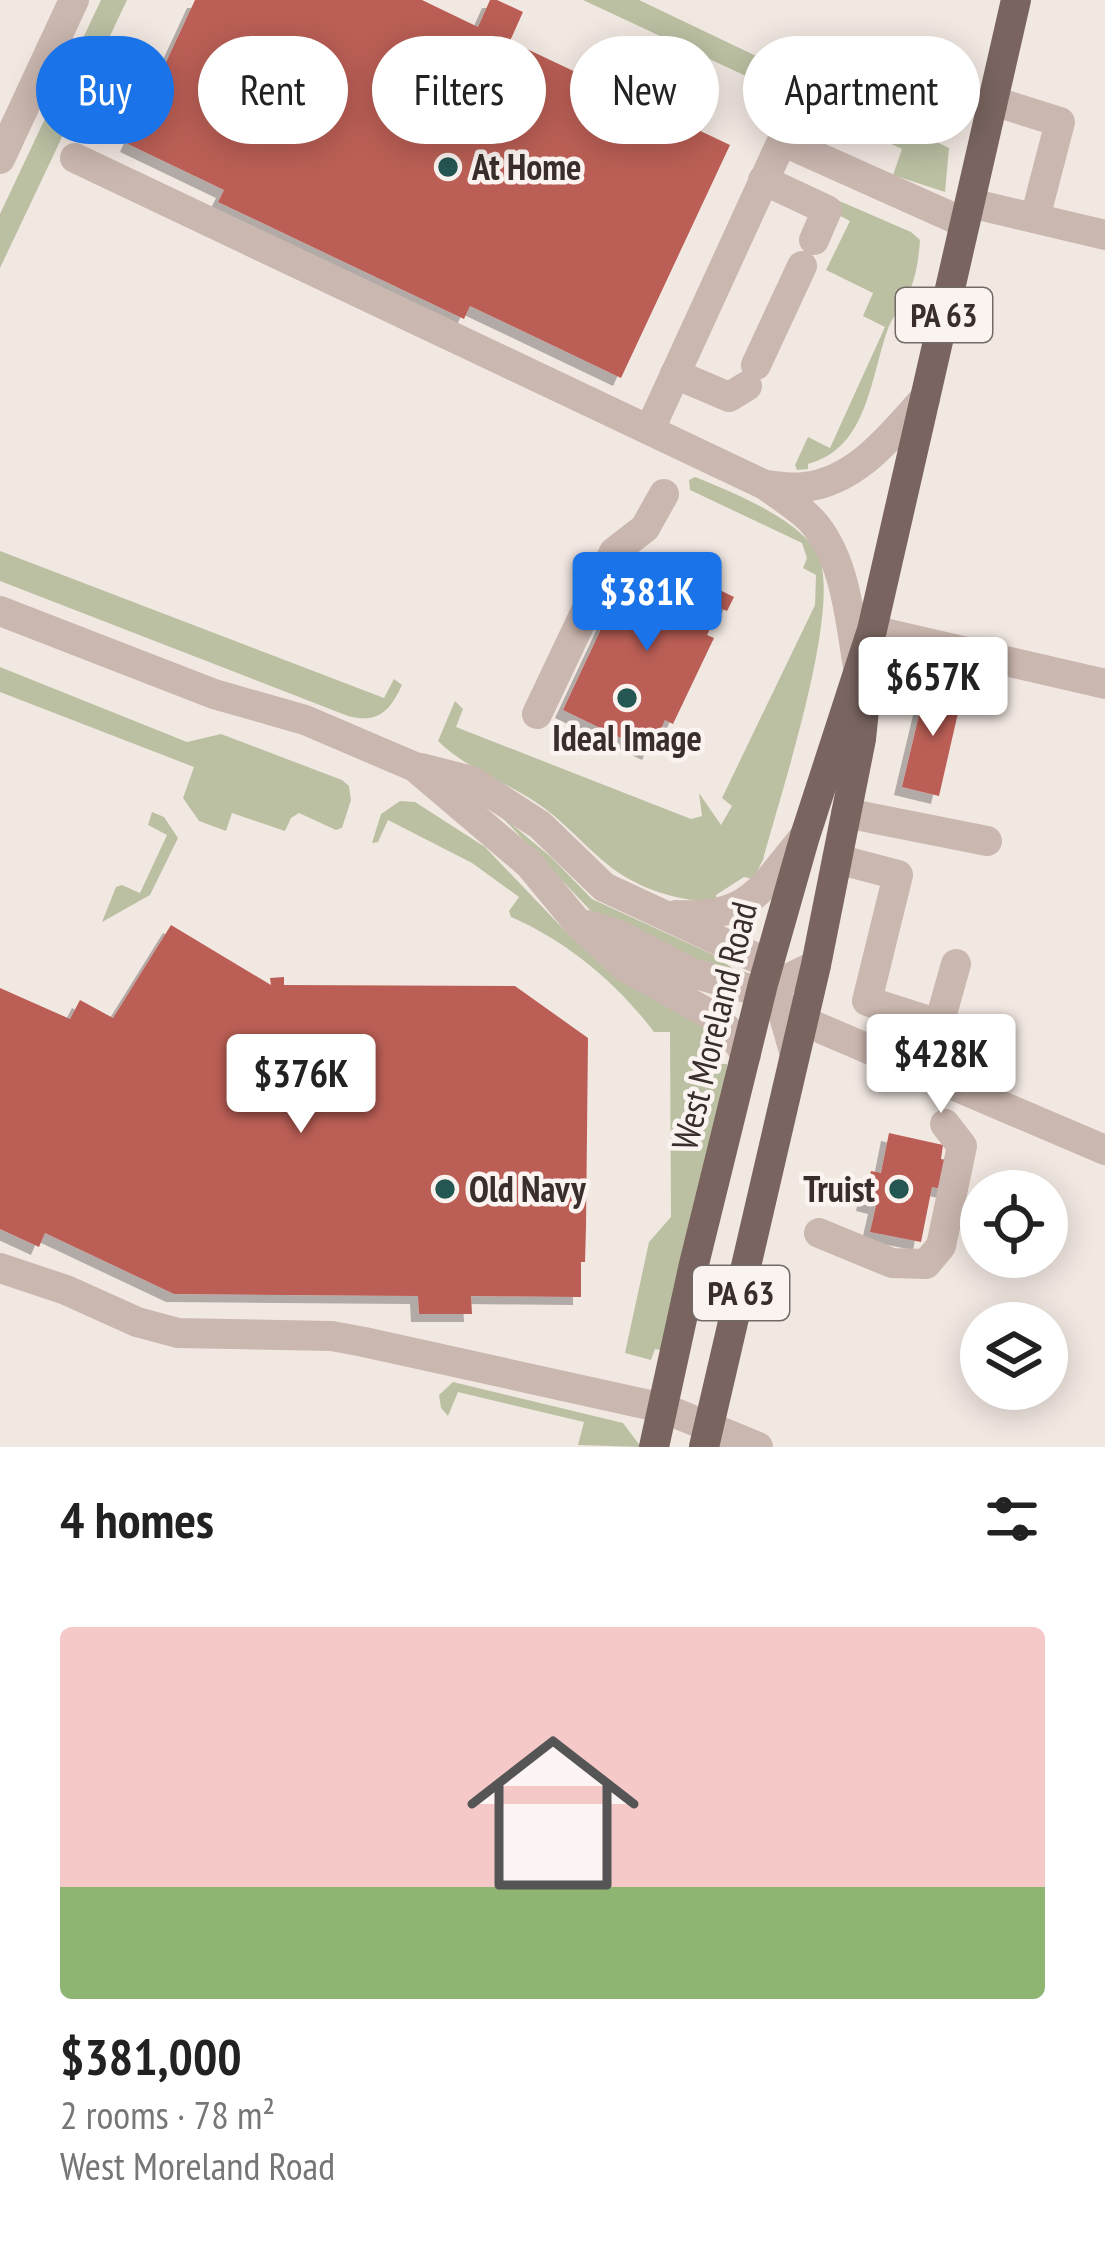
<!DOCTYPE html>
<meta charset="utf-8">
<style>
body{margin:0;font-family:"PT Sans Narrow",sans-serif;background:#f2f2f2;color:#222;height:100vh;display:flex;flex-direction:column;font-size:45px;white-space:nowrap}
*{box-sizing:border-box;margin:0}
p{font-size:39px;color:#767676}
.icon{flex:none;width:66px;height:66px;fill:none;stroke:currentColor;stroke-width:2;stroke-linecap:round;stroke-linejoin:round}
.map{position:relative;height:1447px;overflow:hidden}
.details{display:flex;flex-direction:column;background:#fff;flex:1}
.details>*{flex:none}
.guide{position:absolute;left:36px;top:36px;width:1035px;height:108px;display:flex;gap:24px}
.fabs{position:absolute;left:960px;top:1170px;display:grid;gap:24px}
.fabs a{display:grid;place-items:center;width:108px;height:108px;border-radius:50%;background:#fff;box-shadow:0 6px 30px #0003;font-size:60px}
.price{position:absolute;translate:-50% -102px;padding:0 27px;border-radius:12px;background:#fff;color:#222;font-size:39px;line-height:78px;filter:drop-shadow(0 3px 6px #0008)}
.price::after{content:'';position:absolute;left:50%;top:72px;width:36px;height:27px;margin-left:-18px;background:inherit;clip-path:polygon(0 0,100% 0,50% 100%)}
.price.current{background:#1a73e8;color:#fff}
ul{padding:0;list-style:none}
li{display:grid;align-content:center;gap:24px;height:636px;padding:0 60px}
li+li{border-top:3px solid #e0e0e0}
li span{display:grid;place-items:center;height:372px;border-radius:12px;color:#555}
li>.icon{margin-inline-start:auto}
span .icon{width:216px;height:216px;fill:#fffc;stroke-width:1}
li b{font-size:51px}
h2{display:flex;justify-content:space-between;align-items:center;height:144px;padding:0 60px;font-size:51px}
.chip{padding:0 42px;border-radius:54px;background:#fff;box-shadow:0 6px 30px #0003;font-size:42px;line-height:108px}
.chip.current{background:#1a73e8;color:#fff}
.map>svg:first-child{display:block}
.green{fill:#bbc0a3}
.building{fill:#bb5f57;filter:url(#shadow)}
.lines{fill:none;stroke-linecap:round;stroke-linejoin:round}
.minor{stroke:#cab7af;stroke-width:30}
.major{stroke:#79645f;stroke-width:30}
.poi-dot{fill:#255752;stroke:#faf3ef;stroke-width:4.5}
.labels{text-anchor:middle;stroke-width:9;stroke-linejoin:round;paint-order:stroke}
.shield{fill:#faf3ef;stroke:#736966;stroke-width:3}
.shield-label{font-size:33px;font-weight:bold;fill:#392e2c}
.poi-label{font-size:36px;font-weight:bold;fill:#392e2c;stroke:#faf3ef;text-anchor:start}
.street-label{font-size:36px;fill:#392e2c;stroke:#faf3ef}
</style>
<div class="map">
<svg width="1105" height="1447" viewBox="0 0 1105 1447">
<defs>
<filter id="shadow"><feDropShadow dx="-8" dy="8" stdDeviation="0" flood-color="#0004"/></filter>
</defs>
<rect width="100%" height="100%" fill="#f2e8e2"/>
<g class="green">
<path d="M101,0H127L0,268V214Z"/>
<path d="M583,0H639L949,148L945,192L893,175L902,149Z"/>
<path d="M837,200L911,232L920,240C919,256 916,279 908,294C902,305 894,315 889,326C870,376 869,448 808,464V469L797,470L795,465L808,437L830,448L885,327L863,316L873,293L826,270L850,221L827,209Z"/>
<path d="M695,477C730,491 802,520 818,555C843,608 779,798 763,860L753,879L744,877L716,895L717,902C682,902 641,890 612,868C584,847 564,820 534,801C503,781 464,767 438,741L455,701L463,709L456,727L691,819L702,816L699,793L721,825L732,806L722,798L815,605L816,575L803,568L807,558L802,543L690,490L689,480Z"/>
<path d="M0,551L384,698L394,679L402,685C390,711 378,724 348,716L0,581Z"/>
<path d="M0,667L187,742L221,734L342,780L349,786L351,800L342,828L336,830L299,813L291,818L285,831L232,813L226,831L199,821L183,798L194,767L0,692Z"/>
<path d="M400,801L415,802L485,847L571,937L689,1014L719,1040L710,1045L716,1064H727L725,1088L666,1351L655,1349L651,1360L625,1353L649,1242L671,1217L670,1032H654C618,984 567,941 511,917L509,911L519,897L472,863L388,820L378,842L372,843L381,814Z"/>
<path d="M152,812L164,817L178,838L150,895L102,922L116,887L122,885L140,893L167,835L148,825Z"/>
<path d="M497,812L551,857L592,899L716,956L732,968L714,967L590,910Z"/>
<path d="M453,1382L623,1423L641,1447L578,1445L584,1422L458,1392L448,1416L441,1408L439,1395Z"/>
</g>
<g class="building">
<path d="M195,0H422L478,27L490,0H497L523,12L510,41L730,145L621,378L470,306L464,319L218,202L224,190L128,144Z"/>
<path d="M643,555L671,568L668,575L690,585L693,577L734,597L727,611L720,608L707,635L714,638L673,724L665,720L650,752L563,710L634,559L640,562Z"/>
<path d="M927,682L963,691L939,796L902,787Z"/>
<path d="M171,925L271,985L270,978L284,977V985L515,986L588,1038L586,1227L585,1262H581V1297L471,1296L472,1314H419L418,1296L174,1294L45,1233L39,1247L0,1229V988L70,1019L80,1000L113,1018Z"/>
<path d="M889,1133L943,1145L941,1159L952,1161L946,1190L932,1187L921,1242L870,1232L876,1206L864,1203L871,1171L881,1173Z"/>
</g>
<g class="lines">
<g class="minor">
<path d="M993,101L1060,122L1035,218"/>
<path d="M75,158L765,485C780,496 798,507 811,520C847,559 850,623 859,673"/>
<path d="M0,159L74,0"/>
<path d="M763,180L827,210L814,240"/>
<path d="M970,203L1105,235"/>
<path d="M756,365L802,266"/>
<path d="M675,374L729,397L747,386"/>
<path d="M650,429L782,141L965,223"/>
<path d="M765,485C777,486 792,489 804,487C856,482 893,434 925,398"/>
<path d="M0,611L214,694L305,720L415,767L529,864L577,922L625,967L713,1016L734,1036L746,1055"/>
<path d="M872,630L1105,684"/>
<path d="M537,714L614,552L645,528L664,494"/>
<path d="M421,768L472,781L540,825L604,887L769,964L795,1055"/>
<path d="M846,813L987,841"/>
<path d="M837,859L898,875L867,1001L942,1025"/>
<path d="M676,915C751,919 761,888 805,836"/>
<path d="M588,925L621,936L692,973L761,992L816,965"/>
<path d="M803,1021L1105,1150"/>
<path d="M925,1074L956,964"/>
<path d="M819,1233L892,1263L926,1264L941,1246L962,1146L945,1124"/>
<path d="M0,1268L66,1290L137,1322L178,1333L332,1336L364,1342L663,1408L758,1447"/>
</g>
<g class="major">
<path d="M654,1447L694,1264L763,984L805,836L872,630L1016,0"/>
<path d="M704,1447L816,965L861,739L866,690"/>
</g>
</g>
<g class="poi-dot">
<circle cx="448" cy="167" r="12"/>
<circle cx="627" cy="698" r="12"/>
<circle cx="445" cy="1189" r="12"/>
<circle cx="899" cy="1189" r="12"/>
</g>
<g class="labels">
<g class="shield">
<rect x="896" y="288" width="96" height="54" rx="9"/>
<rect x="693" y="1266" width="96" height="54" rx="9"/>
</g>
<g class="shield-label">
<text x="944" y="327">PA 63</text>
<text x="741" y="1305">PA 63</text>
</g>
<g class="poi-label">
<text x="472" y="180">At Home</text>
<text x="627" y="751" text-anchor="middle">Ideal Image</text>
<text x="469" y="1202">Old Navy</text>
<text x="875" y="1202" text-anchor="end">Truist</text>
</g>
<g class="street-label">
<text transform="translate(714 1026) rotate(-76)" y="13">West Moreland Road</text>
</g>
</g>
</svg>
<div class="fabs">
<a><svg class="icon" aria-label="locate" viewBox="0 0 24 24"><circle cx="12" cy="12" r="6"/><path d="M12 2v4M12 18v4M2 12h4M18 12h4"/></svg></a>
<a><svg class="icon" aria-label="layers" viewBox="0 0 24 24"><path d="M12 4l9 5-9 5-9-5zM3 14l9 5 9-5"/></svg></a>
</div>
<b class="price current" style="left:647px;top:654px">$381K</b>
<b class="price" style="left:933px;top:739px">$657K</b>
<b class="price" style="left:941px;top:1116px">$428K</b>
<b class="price" style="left:301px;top:1136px">$376K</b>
<div class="guide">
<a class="chip current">Buy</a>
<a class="chip">Rent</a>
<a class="chip">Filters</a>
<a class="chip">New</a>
<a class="chip">Apartment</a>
</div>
</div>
<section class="details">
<h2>4 homes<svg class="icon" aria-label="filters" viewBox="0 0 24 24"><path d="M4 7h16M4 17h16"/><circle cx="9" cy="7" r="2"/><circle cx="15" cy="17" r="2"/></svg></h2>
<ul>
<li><span style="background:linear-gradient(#f6c9c9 70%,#8fb573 0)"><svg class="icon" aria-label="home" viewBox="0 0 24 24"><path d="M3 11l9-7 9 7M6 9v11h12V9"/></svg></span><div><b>$381,000</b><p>2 rooms · 78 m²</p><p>West Moreland Road</p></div></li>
</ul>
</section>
